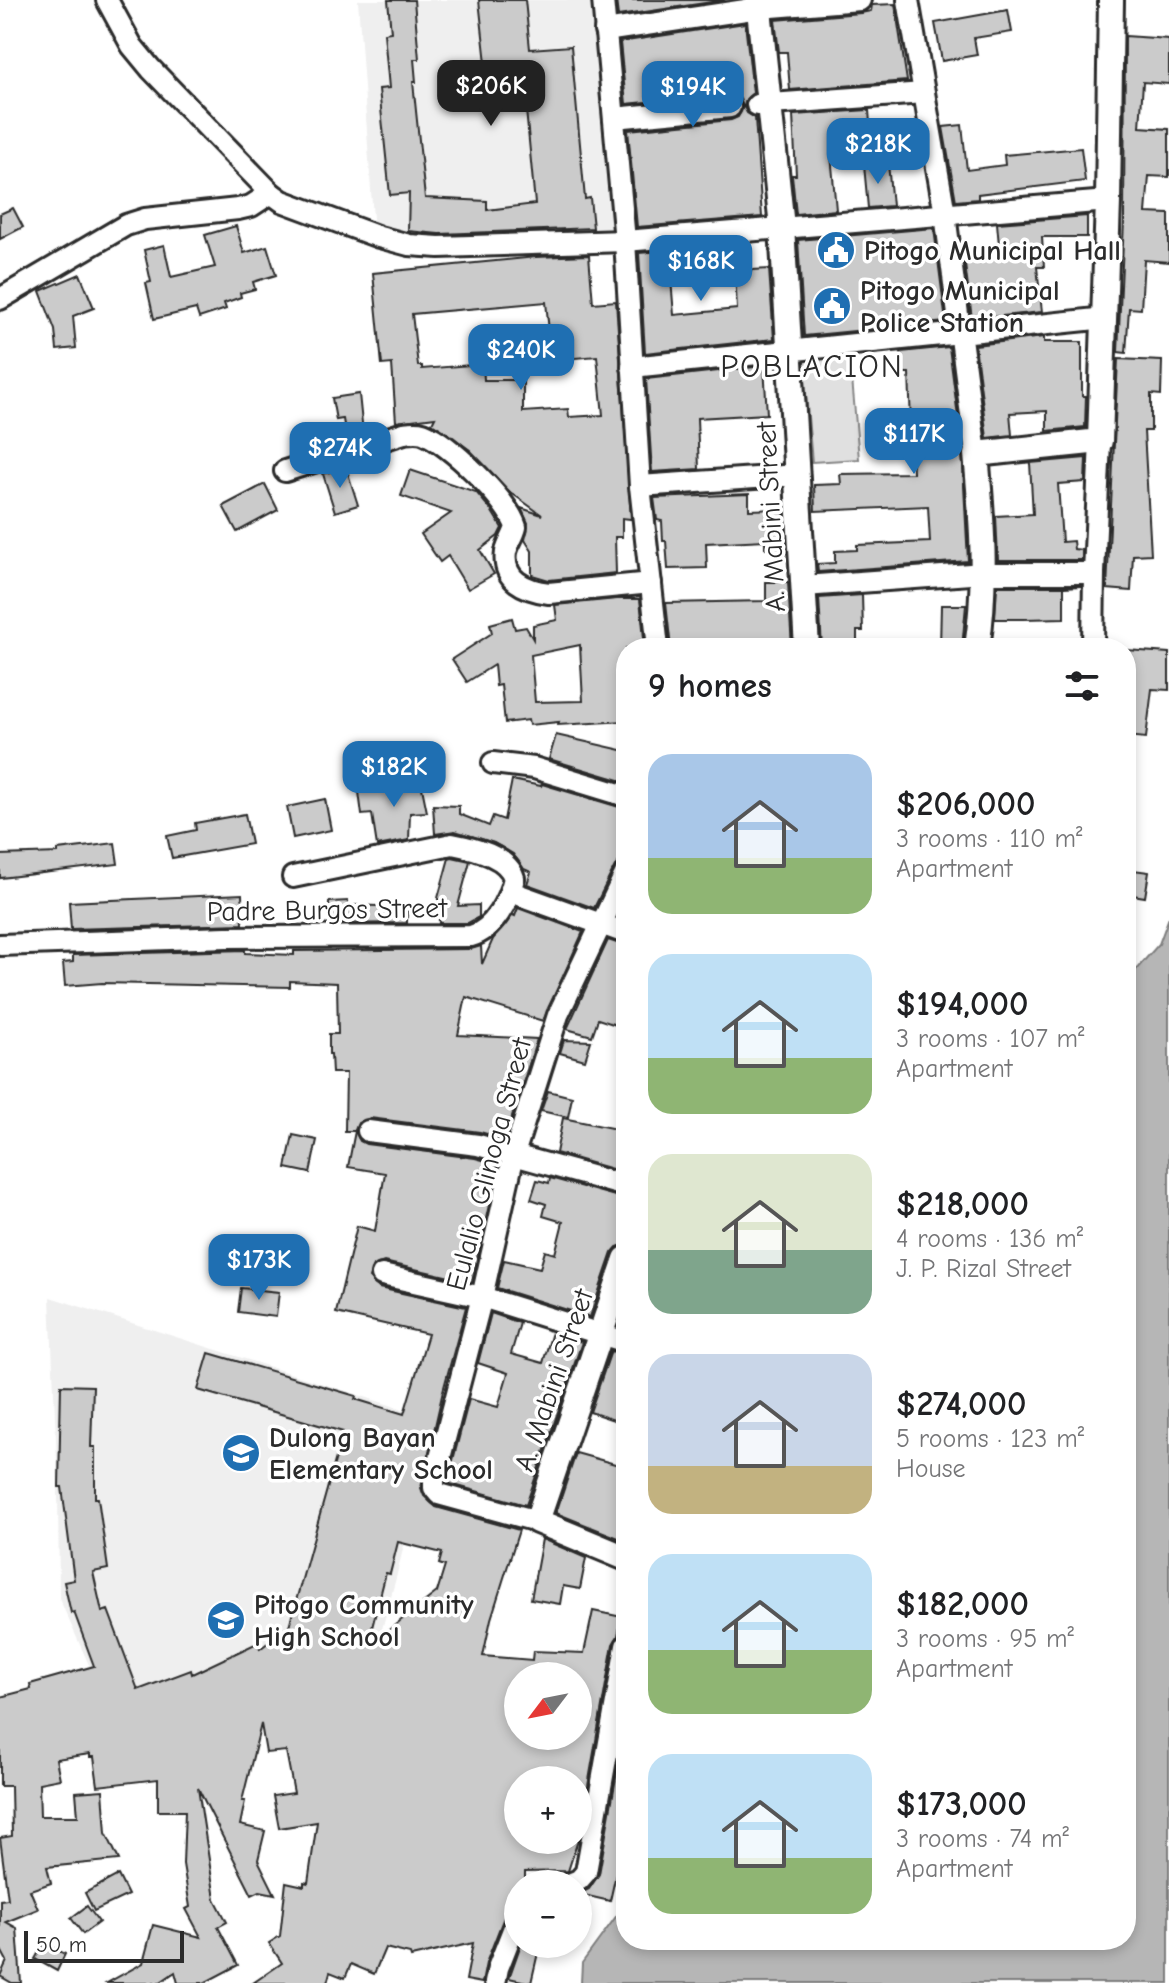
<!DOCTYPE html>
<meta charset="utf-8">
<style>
body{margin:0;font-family:"Comic Neue",sans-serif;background:#f6f6f6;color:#202124;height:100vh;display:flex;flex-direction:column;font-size:30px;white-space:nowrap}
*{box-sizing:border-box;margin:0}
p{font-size:26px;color:#757577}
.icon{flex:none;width:44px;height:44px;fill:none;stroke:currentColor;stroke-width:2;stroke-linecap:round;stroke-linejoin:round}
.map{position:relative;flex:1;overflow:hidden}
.drawer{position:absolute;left:616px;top:638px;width:520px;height:1312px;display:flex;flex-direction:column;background:#fff;border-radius:32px;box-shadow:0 4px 12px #0003}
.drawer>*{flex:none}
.needle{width:52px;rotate:238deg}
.fabs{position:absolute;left:504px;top:1662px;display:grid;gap:16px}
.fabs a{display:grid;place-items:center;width:88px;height:88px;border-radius:50%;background:#fff;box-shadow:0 4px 12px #0003;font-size:40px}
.scale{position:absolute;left:24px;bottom:20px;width:160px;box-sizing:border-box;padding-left:8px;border:4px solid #2b2b2b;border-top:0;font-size:22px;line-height:28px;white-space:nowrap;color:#2b2b2b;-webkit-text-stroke:6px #fff;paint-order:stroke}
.price{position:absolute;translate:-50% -68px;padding:0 18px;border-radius:16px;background:#1f6fb2;color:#fff;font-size:26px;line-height:52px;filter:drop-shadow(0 2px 4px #0008)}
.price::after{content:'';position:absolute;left:50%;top:48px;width:24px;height:18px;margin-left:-12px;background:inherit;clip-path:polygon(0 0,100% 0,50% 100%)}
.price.on{background:#222;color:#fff}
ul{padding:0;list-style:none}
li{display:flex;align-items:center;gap:24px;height:200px;padding:0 32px}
li span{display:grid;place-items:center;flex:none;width:224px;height:160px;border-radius:24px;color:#555}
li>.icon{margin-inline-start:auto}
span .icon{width:96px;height:96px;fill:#fffc;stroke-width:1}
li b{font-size:34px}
h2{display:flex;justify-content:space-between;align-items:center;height:96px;padding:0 32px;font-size:34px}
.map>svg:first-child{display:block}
.built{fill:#efefef}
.green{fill:#e0e0e0;stroke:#868686;stroke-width:2}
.water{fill:#b6b6b6;stroke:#7e7e7e;stroke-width:2}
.building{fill:#cbcbcb;stroke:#2b2b2b;stroke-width:2;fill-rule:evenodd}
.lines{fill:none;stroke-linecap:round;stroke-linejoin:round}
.minor-casing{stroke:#2b2b2b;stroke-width:26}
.tertiary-casing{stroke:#2b2b2b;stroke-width:30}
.minor{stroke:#fff;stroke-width:20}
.tertiary{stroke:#fff;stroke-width:24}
.labels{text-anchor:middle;stroke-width:7;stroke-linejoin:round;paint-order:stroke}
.poi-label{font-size:28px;font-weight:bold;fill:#2b2b2b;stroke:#fff;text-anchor:start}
.street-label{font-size:28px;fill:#2b2b2b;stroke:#fff}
.quarter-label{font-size:32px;letter-spacing:2px;fill:#2b2b2b;stroke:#fff}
</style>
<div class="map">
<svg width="1169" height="1983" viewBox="0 0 1169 1983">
<rect width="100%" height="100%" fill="#fff"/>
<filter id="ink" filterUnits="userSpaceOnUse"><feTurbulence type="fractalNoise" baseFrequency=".0125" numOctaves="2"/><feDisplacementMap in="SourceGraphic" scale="16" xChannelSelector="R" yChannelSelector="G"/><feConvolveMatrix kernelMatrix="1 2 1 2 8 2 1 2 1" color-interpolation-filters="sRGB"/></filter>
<g filter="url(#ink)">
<g class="built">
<path d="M358,0H590L613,234L485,246L374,234Z"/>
<path d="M50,1297L434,1419L396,1578L364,1695L125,1745L59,1598L58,1488Z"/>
</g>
<path class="green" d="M850,356L859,459L812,462L803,360Z"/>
<path class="water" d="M1169,917V1983H581L582,1963L626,1903V1940H1126V981L1159,944Z"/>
<g class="building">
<path d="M388,0H414L419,59H414L416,82H413L425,198L487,201V210L535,204L522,68L487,72L479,0H525L530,49L571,46L585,199L590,198L593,228L439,234L408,231L409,193L390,195L379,89L389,88L384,33L391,32Z"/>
<path d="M616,0H725L618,16Z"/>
<path d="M895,4L907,81L790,90L787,52H779L775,20L861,13L871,11L872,5Z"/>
<path d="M1008,10L1012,32L974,38L977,55L942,61L935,23Z"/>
<path d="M745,23L753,93L746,99L744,107L747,113L755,118L762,217L637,227L628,130L731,120L738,117L743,107L740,99L729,94L626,104L620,42Z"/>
<path d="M1125,36L1169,39V84L1143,82L1140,127L1169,129V177L1149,176L1146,213L1169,214V262L1144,260L1141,309L1129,308L1126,353L1118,352L1124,221Z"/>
<path d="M869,110L872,152L831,154L836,210L796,214L792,175H796L793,115Z"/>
<path d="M962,125L967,170L1005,165L1004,155L1081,148L1085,181L978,194V199L956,201L943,127Z"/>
<path d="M888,163L892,206L868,208L864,165Z"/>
<path d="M13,208L23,227L0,239V214Z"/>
<path d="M1087,216V237H1042L1044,267H1037L1042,312L972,319L963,249L999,245L997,223Z"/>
<path d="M236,226L244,253L267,246L276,275L253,282L255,289L240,293L241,297L224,303L226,309L199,318L196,309L154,319L146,283L151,282L144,250L164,245L171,277L215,267L205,235Z"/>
<path d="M934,228L946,322L804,336L798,240Z"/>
<path d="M721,246L723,276L671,279L674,315L737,309L735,271L769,269L774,339L645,353L639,253Z"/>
<path d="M589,255L593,303L616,301L631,519L622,518V537H615L616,573L549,580L532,575V551L525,540L528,523L521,508L542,515L510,492L470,450L432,423L435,417L396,422L392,364L382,365L373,273L536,257ZM546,302L552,360L597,356L603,415L569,417L568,409L523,412V380H484L483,364L422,369V366H418L412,314Z"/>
<path d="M80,274L94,308L73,316L76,348L57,350L55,330L40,291Z"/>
<path d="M1044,337V342H1082V396H1086L1085,427L1047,431V411L1010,413L1012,435L987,438L975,345Z"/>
<path d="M949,347L962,448L968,561L818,572L817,564L835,563V551L857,550V545L930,542L928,506L815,511L814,485L841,484L840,474L913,473L909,373H903L901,352Z"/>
<path d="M1118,359L1162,361L1161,395L1151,394V431H1144L1151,554L1133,555L1131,591L1107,589Z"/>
<path d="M764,366L767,414L697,418L699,469L652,472L646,379Z"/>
<path d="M359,394L363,433L346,438L343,419L336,420L332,398Z"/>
<path d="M1086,458L1085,482L1058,484L1062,542L1073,541L1074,549L1082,550V560H998L996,516L1033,514L1030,463Z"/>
<path d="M346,467L358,505L335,512L323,474Z"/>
<path d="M410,470L476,492L491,510L502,528L498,536L480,550L494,574L468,589L448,556L440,562L421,534L451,513L401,496Z"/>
<path d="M265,484L278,510L237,532L223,506Z"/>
<path d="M749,494V510L784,509L786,547L765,548V540L706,543L707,568L668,569L666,541H663L662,521L657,520L654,498Z"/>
<path d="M766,582H788L792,648H671L666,603L766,601Z"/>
<path d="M997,586H1081L1064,587V618L1024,619H995Z"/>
<path d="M862,595L863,631H857V648H822L819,598Z"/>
<path d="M617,599H640L645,648H626V721L558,725L559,722L529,725L528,720L505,723L501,685L496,686L494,665L467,682L452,659L492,633L490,624L512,618L515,629L526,627L533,639V625L557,620L555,605ZM580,645L583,701L535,702L531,655Z"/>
<path d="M941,605H966L962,648H940Z"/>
<path d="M1126,650L1169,653V690L1152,689L1146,738L1126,736Z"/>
<path d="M556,735L626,751V782L549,759Z"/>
<path d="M419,773L427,812L410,813L409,840L377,846L372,814L362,815L359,792L400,786L399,777Z"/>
<path d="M512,780L541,786L542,784L626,809V859L615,866L594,908L527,884L531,872L524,869L513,854L494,843L455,831L435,834L433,805L459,806V814L489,826L493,816L504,820Z"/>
<path d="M325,799L331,830L293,838L287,807Z"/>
<path d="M245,814L251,844L172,858L167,836L196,830L195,823Z"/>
<path d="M115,843L118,864L0,878V855L58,853V850Z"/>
<path d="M452,857L470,861L458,906L479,905V917L468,923H439L438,898L449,858Z"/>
<path d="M1126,869L1149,872L1145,897L1126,894Z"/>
<path d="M242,894L243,924L71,929L69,902Z"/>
<path d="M348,901V905L407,907V923L329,924V902Z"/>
<path d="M518,908L583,932L543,1021L466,997L458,1035L537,1039L505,1139L480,1132L370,1118L358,1123L355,1130L360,1141L366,1144L475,1158L498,1164L472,1282L384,1262L373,1266L369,1278L379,1288L466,1307L443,1391L421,1488L424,1496L436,1507L519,1530L491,1619L483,1656L532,1660L533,1651L584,1653L593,1611L622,1617L618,1636L613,1644L578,1843V1780H518V1840H578L568,1871L525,1872V1884H518V1904L511,1906L506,1912L486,1963L482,1983L466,1980L473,1943L411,1957L410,1954L385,1948L374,1974L351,1964L345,1978L330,1972L327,1983H253L282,1963L269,1943L280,1936L286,1882L304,1886V1882L308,1883L317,1822L279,1828L273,1796L294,1793L286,1751L266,1753L261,1724L242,1801H245L240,1825L265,1831L258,1860L275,1894L260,1891L252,1895L198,1788L215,1899L227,1922L218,1927L238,1965L204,1983H178L175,1972L159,1983H107L143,1963L153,1925L201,1937L186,1909L190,1907L183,1864L185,1811H158V1779L98,1786L94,1757H90V1754L56,1759L60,1779L39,1783L40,1816H78L76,1792L103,1790L106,1833L119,1860L47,1867L51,1883L30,1890L38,1909L6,1922L17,1928L21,1983H12L0,1976L7,1961L0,1948V1900L8,1899L0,1838L12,1836L11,1786H0V1697L31,1689L30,1684L94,1666L74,1612L71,1613L64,1582L74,1580L62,1487H59L61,1385L93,1386L91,1447H95V1498H98L108,1569L93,1572L102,1612L108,1610L138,1690L191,1670L192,1674L257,1643L260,1649L289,1626L343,1432L198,1390L209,1353L356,1396L355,1399L404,1414L428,1334L336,1313L357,1226L375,1231L385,1173L348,1167L355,1131H345L346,1073H332L331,1054H329V1034H338L337,983L290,981V987L102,983L65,986L63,963L73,962V955L245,950V953L294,955V951L471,949L481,946L482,964L493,939L513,915L515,916ZM398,1542L442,1553L439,1564L445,1566L437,1592L367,1647L386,1573L390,1574ZM518,1676H578V1736H518Z"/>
<path d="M608,940L626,946V1016L622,1027L598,1019L592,1036L567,1029Z"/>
<path d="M564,1040L591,1041L585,1060L560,1053Z"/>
<path d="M548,1091L572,1097L568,1117L541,1111Z"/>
<path d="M563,1118L626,1131V1173L556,1153Z"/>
<path d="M293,1135L317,1140L310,1173L286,1168Z"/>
<path d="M550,1178L626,1199V1244L617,1247L612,1253L590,1317L497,1288L504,1260L540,1268L545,1251L555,1254L563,1222L543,1216L546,1204L531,1199L537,1180L549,1183Z"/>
<path d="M241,1288L279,1292L276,1317L238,1312Z"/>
<path d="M491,1313L520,1323L511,1354L543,1363L552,1332L582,1342L526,1505L447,1483L469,1399L498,1407L508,1373L478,1363Z"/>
<path d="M611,1351L626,1355V1424L590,1412Z"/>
<path d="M576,1453L626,1467V1541L556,1513Z"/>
<path d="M542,1539L586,1558L580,1589L563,1586L560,1604L531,1599Z"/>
<path d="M626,1721V1867L618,1865L610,1901L579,1894L589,1889L599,1874Z"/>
<path d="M118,1875L128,1895L94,1911L85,1893Z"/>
<path d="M87,1906L99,1922L83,1934L71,1918Z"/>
<path d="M44,1943L65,1954L57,1971L35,1959Z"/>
<path d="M521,1944H540L531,1983L509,1978Z"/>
</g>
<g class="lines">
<g class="minor-casing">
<g id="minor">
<path d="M107,0L132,46L151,69L271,193L282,201L379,237L409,245L439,247L625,241L1108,201"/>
<path d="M603,0L625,241L640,486L658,648"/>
<path d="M908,0L945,214L976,454"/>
<path d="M605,31L759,8L860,0"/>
<path d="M757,105L924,93"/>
<path d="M614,118L730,107"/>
<path d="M0,299L126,225L145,219L238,209L251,206L271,193"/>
<path d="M632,367L1106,318"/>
<path d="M285,471L404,433C411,432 416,431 423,433C449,443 508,500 516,527C514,536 508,543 506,552C502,580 525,590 549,593L651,583"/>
<path d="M640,486L798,475"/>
<path d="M804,586L984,573H1094"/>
<path d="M1093,648L1094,573L1100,441"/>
<path d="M493,763L534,768L626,796"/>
<path d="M511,892L626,933"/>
<path d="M0,945L226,937L471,936C494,930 509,900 514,878C508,856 473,848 452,844L293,877"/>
<path d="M368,1131L478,1145L626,1186"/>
<path d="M382,1275L482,1297L626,1342"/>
<path d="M537,1521L439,1494L434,1488V1481L482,1297L514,1154L558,1015L626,872"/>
<path d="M569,1884L579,1880L586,1872L626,1646"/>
<path d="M495,1983L498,1968L518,1917"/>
</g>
</g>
<g class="tertiary-casing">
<g id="tertiary">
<path d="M758,0L782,227L807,648"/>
<path d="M977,648C987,582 982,519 976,454L1100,441L1108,201L1111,0"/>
<path d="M626,1259L537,1521L626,1558"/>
</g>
</g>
<use href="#minor" class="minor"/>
<use href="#tertiary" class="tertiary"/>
</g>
</g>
<defs>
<g id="civic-disc" transform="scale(2)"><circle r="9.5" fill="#1f6fb2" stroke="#fff"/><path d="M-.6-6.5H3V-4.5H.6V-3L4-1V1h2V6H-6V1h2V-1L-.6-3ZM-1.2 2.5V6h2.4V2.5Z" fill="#fff"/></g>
<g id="school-disc" transform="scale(2)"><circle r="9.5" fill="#1f6fb2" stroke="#fff"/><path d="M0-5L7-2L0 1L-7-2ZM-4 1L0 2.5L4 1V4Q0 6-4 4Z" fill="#fff"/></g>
</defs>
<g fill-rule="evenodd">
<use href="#civic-disc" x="836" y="250"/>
<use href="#civic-disc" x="832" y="306"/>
<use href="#school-disc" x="241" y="1453"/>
<use href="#school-disc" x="226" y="1620"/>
</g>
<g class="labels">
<g class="poi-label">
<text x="864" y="260">Pitogo Municipal Hall</text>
<text x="860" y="300">Pitogo Municipal<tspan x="860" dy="32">Police Station</tspan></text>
<text x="269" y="1447">Dulong Bayan<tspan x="269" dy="32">Elementary School</tspan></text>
<text x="254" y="1614">Pitogo Community<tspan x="254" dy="32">High School</tspan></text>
</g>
<g class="street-label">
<text transform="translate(770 517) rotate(-93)" y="10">A. Mabini Street</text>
<text transform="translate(327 909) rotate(-1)" y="10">Padre Burgos Street</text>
<text transform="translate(488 1164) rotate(-75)" y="10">Eulalio Glinoga Street</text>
<text transform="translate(553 1380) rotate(-71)" y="10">A. Mabini Street</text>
</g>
<g class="quarter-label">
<text x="812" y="377">POBLACION</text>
</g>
</g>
</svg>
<div class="fabs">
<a><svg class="needle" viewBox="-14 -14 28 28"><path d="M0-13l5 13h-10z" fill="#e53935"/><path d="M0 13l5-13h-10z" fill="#757577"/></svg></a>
<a>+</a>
<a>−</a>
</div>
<div class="scale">50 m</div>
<b class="price on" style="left:491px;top:128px">$206K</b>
<b class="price" style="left:693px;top:129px">$194K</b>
<b class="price" style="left:878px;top:186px">$218K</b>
<b class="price" style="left:701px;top:303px">$168K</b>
<b class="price" style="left:521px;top:392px">$240K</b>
<b class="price" style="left:914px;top:476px">$117K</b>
<b class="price" style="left:340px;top:490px">$274K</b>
<b class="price" style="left:394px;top:809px">$182K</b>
<b class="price" style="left:259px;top:1302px">$173K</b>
<section class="drawer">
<h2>9 homes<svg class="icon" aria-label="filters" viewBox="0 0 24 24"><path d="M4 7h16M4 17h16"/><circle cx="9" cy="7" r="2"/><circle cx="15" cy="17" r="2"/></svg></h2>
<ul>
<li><span style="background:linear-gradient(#a9c7e8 65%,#8fb573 0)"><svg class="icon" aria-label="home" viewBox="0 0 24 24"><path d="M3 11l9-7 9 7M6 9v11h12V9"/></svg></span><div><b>$206,000</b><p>3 rooms · 110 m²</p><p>Apartment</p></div></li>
<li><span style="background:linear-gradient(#bfe0f5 65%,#8fb573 0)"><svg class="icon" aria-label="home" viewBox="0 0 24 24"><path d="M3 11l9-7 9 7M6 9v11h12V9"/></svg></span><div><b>$194,000</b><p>3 rooms · 107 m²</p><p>Apartment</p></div></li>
<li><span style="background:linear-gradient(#dfe7d0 60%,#7fa58c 0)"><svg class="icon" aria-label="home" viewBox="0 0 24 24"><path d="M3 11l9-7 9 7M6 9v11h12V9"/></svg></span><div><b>$218,000</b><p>4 rooms · 136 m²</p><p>J. P. Rizal Street</p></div></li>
<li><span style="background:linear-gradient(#c9d6e8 70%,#c2b280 0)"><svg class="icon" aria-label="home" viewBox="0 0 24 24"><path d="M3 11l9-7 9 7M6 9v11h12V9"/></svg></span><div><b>$274,000</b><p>5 rooms · 123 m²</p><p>House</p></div></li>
<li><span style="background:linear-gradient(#bfe0f5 60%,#8fb573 0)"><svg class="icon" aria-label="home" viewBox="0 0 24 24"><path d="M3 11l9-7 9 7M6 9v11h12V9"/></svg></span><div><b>$182,000</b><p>3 rooms · 95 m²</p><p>Apartment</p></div></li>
<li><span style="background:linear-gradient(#bfe0f5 65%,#8fb573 0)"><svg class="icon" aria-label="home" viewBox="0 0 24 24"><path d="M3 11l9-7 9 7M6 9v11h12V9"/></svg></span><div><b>$173,000</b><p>3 rooms · 74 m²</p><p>Apartment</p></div></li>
</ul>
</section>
</div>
